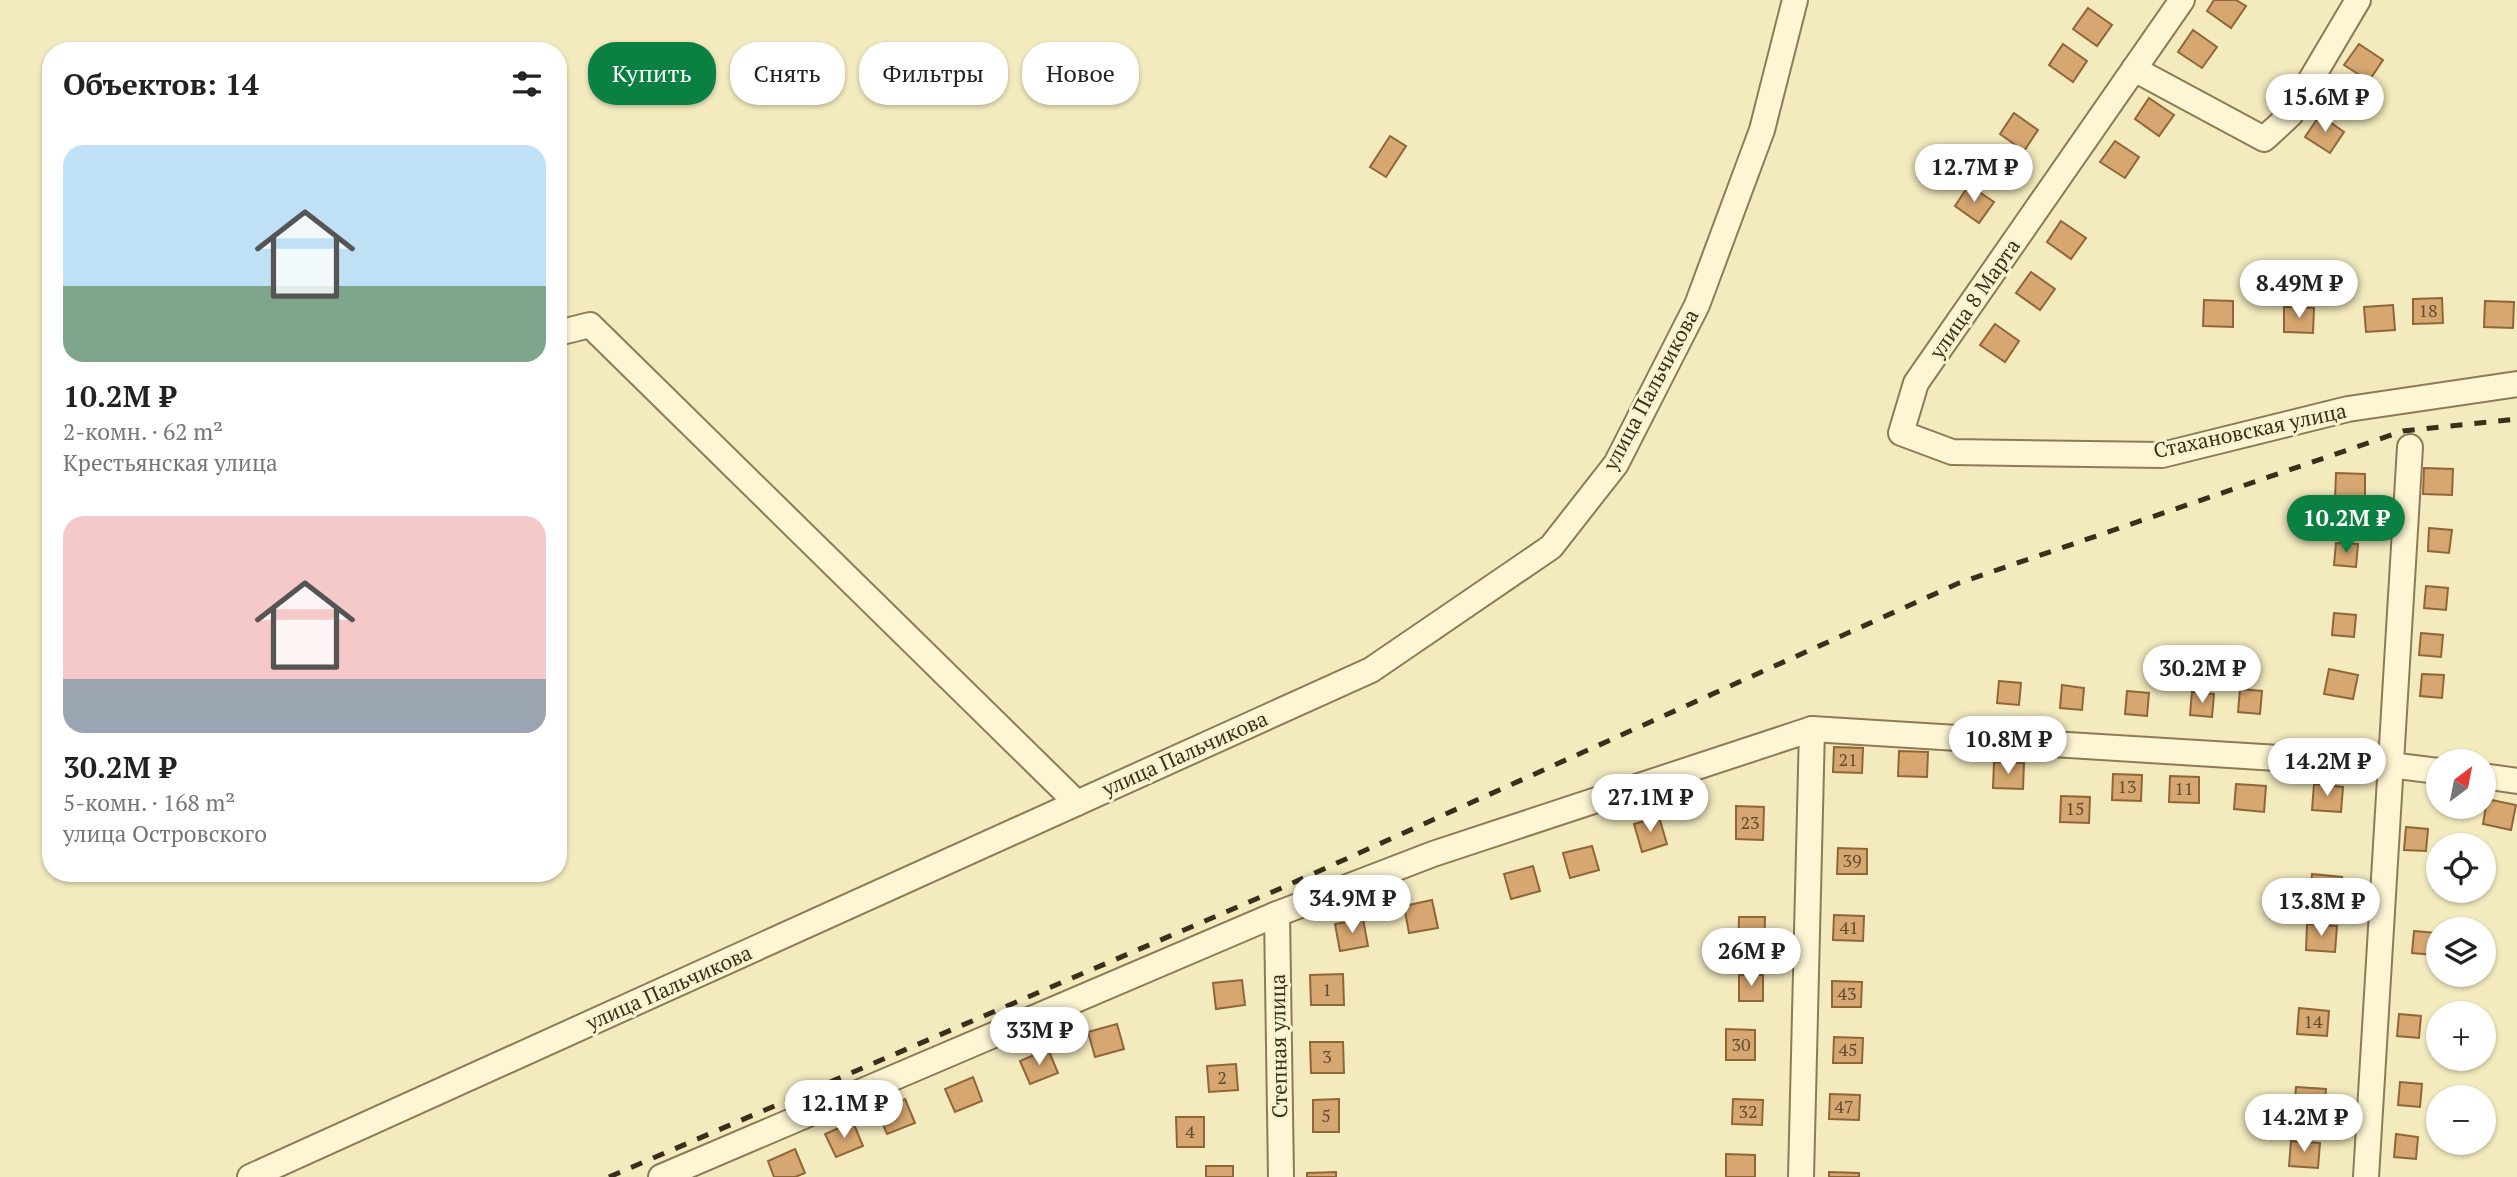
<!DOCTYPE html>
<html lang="ru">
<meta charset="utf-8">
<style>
body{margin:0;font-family:"PT Serif",serif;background:#f6f6f6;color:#222;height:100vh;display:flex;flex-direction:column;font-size:26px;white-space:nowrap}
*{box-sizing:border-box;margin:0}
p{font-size:23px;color:#767676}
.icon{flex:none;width:38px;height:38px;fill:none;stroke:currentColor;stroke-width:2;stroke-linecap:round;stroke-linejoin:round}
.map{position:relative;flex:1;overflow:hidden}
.side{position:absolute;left:42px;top:42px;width:525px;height:840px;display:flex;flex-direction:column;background:#fff;border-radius:28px;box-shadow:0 2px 5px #0004}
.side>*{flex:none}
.guide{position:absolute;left:588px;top:42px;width:665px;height:63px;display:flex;gap:14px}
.needle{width:46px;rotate:32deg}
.fabs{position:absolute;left:2426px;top:749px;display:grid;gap:14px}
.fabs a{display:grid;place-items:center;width:70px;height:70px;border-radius:50%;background:#fff;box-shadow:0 2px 5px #0004;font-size:35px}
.price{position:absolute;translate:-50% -60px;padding:0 16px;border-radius:24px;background:#fff;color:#222;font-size:23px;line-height:46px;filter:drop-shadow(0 2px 4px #0008)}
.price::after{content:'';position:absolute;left:50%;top:42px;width:21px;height:16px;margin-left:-10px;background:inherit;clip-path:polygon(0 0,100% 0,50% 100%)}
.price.on{background:#0b8043;color:#fff}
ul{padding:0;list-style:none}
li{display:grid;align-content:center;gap:14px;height:371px;padding:0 21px}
li span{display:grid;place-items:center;height:217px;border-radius:21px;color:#555}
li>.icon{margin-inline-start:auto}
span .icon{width:126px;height:126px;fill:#fffc;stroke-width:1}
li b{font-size:30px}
h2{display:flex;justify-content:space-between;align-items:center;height:84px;padding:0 21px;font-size:30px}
.tag{padding:0 24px;border-radius:28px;background:#fff;box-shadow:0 2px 5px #0004;font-size:24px;line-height:63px}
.tag.on{background:#0b8043;color:#fff}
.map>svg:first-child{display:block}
.building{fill:#d6a770;stroke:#906638;stroke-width:2}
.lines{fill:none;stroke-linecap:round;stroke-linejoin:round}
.minor-casing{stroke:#8e7a55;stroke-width:28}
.minor{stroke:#fdf5d3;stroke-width:24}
.rail{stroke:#3b2f1b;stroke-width:5;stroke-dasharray:12 12;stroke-linecap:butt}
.labels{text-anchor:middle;stroke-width:6;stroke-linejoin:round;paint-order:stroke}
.number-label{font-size:18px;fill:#624d30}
.street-label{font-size:21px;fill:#3b2f1b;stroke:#f9f2cf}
</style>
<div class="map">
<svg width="2517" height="1177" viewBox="0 0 2517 1177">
<rect width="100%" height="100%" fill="#f3eabe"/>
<g class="building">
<path d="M2214,0H2236L2246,6L2231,28L2207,11Z"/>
<path d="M2088,8L2112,25L2097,46L2073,29Z"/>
<path d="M2193,30L2217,47L2202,68L2178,52Z"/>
<path d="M2063,44L2087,61L2073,82L2049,65Z"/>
<path d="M2359,44L2383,60L2369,81L2344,65Z"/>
<path d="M2149,98L2174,115L2159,136L2135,119Z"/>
<path d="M2014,113L2038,130L2024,151L2000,134Z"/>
<path d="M2320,115L2344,132L2330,153L2305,137Z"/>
<path d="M1390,136L1406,146L1386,177L1370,167Z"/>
<path d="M2115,141L2139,157L2125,178L2100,162Z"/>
<path d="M1969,185L1994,202L1979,223L1955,206Z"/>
<path d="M2061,221L2086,238L2071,259L2047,242Z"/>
<path d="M2031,272L2055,289L2040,310L2016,293Z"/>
<path d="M2442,298L2443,323L2413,324V299Z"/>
<path d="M2204,300L2233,301V327L2203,326Z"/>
<path d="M2485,301L2514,302L2513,328L2484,327Z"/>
<path d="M2393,305L2395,330L2366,332L2364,307Z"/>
<path d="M2284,307L2314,308L2313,333L2284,332Z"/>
<path d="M1995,324L2019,341L2005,362L1980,345Z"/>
<path d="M2424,468L2453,469L2452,495L2423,494Z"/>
<path d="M2336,473L2365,474V500L2335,499Z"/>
<path d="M2429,528L2452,530L2449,553L2428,551Z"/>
<path d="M2336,543L2358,544L2356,567L2334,565Z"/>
<path d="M2426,586L2448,588L2446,610L2424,608Z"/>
<path d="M2334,613L2356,615L2354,637L2332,635Z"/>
<path d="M2421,633L2443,635L2441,657L2419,655Z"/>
<path d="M2329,669L2358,675L2353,699L2324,694Z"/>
<path d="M2422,674L2444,675L2442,698L2420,696Z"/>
<path d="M1999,681L2021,683L2019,705L1997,703Z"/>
<path d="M2062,685L2084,688L2082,710L2060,708Z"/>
<path d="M2240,689L2262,691L2260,714L2238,712Z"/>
<path d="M2127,691L2149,693L2147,716L2125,714Z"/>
<path d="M2192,692L2214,694L2212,717L2190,715Z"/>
<path d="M1834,747L1863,748L1862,773L1833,772Z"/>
<path d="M1899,751L1928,752L1927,777L1898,776Z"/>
<path d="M1994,762L2024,763L2023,789L1993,788Z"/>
<path d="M2113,774L2142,775L2141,801L2112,800Z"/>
<path d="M2170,776L2199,777V803L2169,802Z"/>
<path d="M2236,784L2266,786L2264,812L2234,809Z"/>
<path d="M2314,784L2343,787L2341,812L2312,810Z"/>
<path d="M2061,796L2090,797L2089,823L2060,822Z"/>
<path d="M2487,799L2516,805L2511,830L2483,824Z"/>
<path d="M1736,806L1764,807L1763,840L1736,839Z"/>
<path d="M1659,817L1667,844L1642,852L1634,824Z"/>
<path d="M2406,827L2428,829L2426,851L2404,850Z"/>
<path d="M1592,846L1599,870L1570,878L1563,853Z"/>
<path d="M1838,848L1867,849V874H1837Z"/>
<path d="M1533,866L1540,891L1511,899L1504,874Z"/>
<path d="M2312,874L2342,877L2340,903L2310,900Z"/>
<path d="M1432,900L1438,928L1409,933L1404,906Z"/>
<path d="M1834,915L1864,916L1863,941L1833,940Z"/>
<path d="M1739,917H1765L1764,948H1738Z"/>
<path d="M1363,919L1368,946L1340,951L1335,924Z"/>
<path d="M2307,924L2337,926L2335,952L2306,950Z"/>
<path d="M2414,931L2436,933L2434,955L2412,953Z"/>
<path d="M1343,974L1344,1005H1311L1310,975Z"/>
<rect x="1739" y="975" width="24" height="26"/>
<path d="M1242,980L1245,1005L1216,1009L1213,983Z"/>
<path d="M1832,981L1862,982L1861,1007H1832Z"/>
<path d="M2299,1008L2329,1011L2327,1036L2297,1034Z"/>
<path d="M2399,1014L2421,1016L2419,1038L2397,1036Z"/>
<path d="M1117,1024L1124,1049L1095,1057L1088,1032Z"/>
<path d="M1726,1029L1755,1030V1060H1726Z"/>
<path d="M1834,1037L1863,1038L1862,1063H1833Z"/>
<path d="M1310,1042H1343L1344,1073H1311Z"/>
<path d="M1048,1049L1058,1073L1030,1084L1020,1061Z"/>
<path d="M1236,1064L1238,1090L1209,1092L1207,1066Z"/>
<path d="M973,1077L982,1101L955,1112L945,1089Z"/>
<path d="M2400,1082L2422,1084L2420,1107L2398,1105Z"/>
<path d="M2296,1087L2326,1089L2324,1114L2294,1112Z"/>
<path d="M1830,1094L1860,1095L1859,1120L1829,1119Z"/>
<path d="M905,1099L915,1123L887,1134L877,1111Z"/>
<path d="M1339,1099V1132H1313V1100Z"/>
<path d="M1733,1099L1763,1100L1762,1125L1732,1124Z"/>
<path d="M1176,1117H1204V1147H1177Z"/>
<path d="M853,1122L863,1146L836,1157L825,1134Z"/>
<path d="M2396,1134L2418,1137L2416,1159L2394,1157Z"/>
<path d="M2291,1141L2320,1143L2318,1168L2289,1166Z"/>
<path d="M795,1149L805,1173L795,1177H774L768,1161Z"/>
<path d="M1726,1154L1755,1155V1177H1726Z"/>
<rect x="1206" y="1166" width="27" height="11"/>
<path d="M1336,1172V1177H1307V1173Z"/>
<path d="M1829,1172L1859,1173V1177H1829Z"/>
</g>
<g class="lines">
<g class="minor-casing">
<g id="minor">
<path d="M2182,0L1916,383L1901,433L1952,452L2162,455L2348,409L2517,384"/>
<path d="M2134,69L2264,139L2290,115L2358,0"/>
<path d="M558,333L590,325L1077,803"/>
<path d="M2483,776L2517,781"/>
<path d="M1277,914L1281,1177"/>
<path d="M250,1177L1371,670L1551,547L1616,464L1697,305L1762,130L1795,0"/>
<path d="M661,1177L1277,914L1433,854L1812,729L2390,765L2438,771"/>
<path d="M1801,1177L1812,729"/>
<path d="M2366,1177L2410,447"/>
</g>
</g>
<use href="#minor" class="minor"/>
<path class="rail" d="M609,1177L1277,890L1959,583L2403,431L2517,419"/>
</g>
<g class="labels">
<g class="number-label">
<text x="2428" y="317">18</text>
<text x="1848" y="766">21</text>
<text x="2127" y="793">13</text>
<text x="2184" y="795">11</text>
<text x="2075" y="815">15</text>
<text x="1750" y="829">23</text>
<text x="1852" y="867">39</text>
<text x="1849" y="934">41</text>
<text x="1327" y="996">1</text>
<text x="1847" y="1000">43</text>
<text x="2313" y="1028">14</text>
<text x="1741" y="1051">30</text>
<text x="1848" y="1056">45</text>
<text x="1327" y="1063">3</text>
<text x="1222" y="1084">2</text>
<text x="1844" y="1113">47</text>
<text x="1748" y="1118">32</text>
<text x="1326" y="1122">5</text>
<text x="1190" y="1138">4</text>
</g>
<g class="street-label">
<text transform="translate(1975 299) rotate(-55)" y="7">улица 8 Марта</text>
<text transform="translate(1651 390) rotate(-62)" y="7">улица Пальчикова</text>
<text transform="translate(2250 431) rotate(-12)" y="7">Стахановская улица</text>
<text transform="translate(1185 754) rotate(-24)" y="7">улица Пальчикова</text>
<text transform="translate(669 988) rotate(-24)" y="7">улица Пальчикова</text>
<text transform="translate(1279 1046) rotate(-91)" y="7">Степная улица</text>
</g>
</g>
</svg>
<div class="fabs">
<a><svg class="needle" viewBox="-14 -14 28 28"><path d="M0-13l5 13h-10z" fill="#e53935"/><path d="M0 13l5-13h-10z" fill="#767676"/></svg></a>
<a><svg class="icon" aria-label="locate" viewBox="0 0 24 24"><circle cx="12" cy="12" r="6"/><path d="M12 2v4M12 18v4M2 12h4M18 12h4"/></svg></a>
<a><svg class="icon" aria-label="layers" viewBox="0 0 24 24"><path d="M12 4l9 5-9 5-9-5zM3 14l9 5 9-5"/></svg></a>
<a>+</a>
<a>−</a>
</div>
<b class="price" style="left:2325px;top:134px">15.6M ₽</b>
<b class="price" style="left:1974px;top:204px">12.7M ₽</b>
<b class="price" style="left:2299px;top:320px">8.49M ₽</b>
<b class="price on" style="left:2346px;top:555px">10.2M ₽</b>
<b class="price" style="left:2202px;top:705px">30.2M ₽</b>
<b class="price" style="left:2008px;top:776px">10.8M ₽</b>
<b class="price" style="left:2327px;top:798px">14.2M ₽</b>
<b class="price" style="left:1650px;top:834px">27.1M ₽</b>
<b class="price" style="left:1352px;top:935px">34.9M ₽</b>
<b class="price" style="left:2321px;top:938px">13.8M ₽</b>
<b class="price" style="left:1751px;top:988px">26M ₽</b>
<b class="price" style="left:1039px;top:1067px">33M ₽</b>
<b class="price" style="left:844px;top:1140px">12.1M ₽</b>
<b class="price" style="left:2304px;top:1154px">14.2M ₽</b>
<div class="guide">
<a class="tag on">Купить</a>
<a class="tag">Снять</a>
<a class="tag">Фильтры</a>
<a class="tag">Новое</a>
</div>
<section class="side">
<h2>Объектов: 14<svg class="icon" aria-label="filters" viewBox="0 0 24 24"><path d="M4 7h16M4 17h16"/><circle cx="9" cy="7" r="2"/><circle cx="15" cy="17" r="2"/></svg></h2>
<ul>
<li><span style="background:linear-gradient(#bfe0f5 65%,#7fa58c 0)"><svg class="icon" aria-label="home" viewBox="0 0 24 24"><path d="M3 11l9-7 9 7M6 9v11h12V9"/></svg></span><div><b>10.2M ₽</b><p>2-комн. · 62 m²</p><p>Крестьянская улица</p></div></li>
<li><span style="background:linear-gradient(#f6c9c9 75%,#9aa5b1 0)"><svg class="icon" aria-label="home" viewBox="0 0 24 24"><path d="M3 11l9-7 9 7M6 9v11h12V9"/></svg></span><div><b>30.2M ₽</b><p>5-комн. · 168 m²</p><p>улица Островского</p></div></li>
</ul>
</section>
</div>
